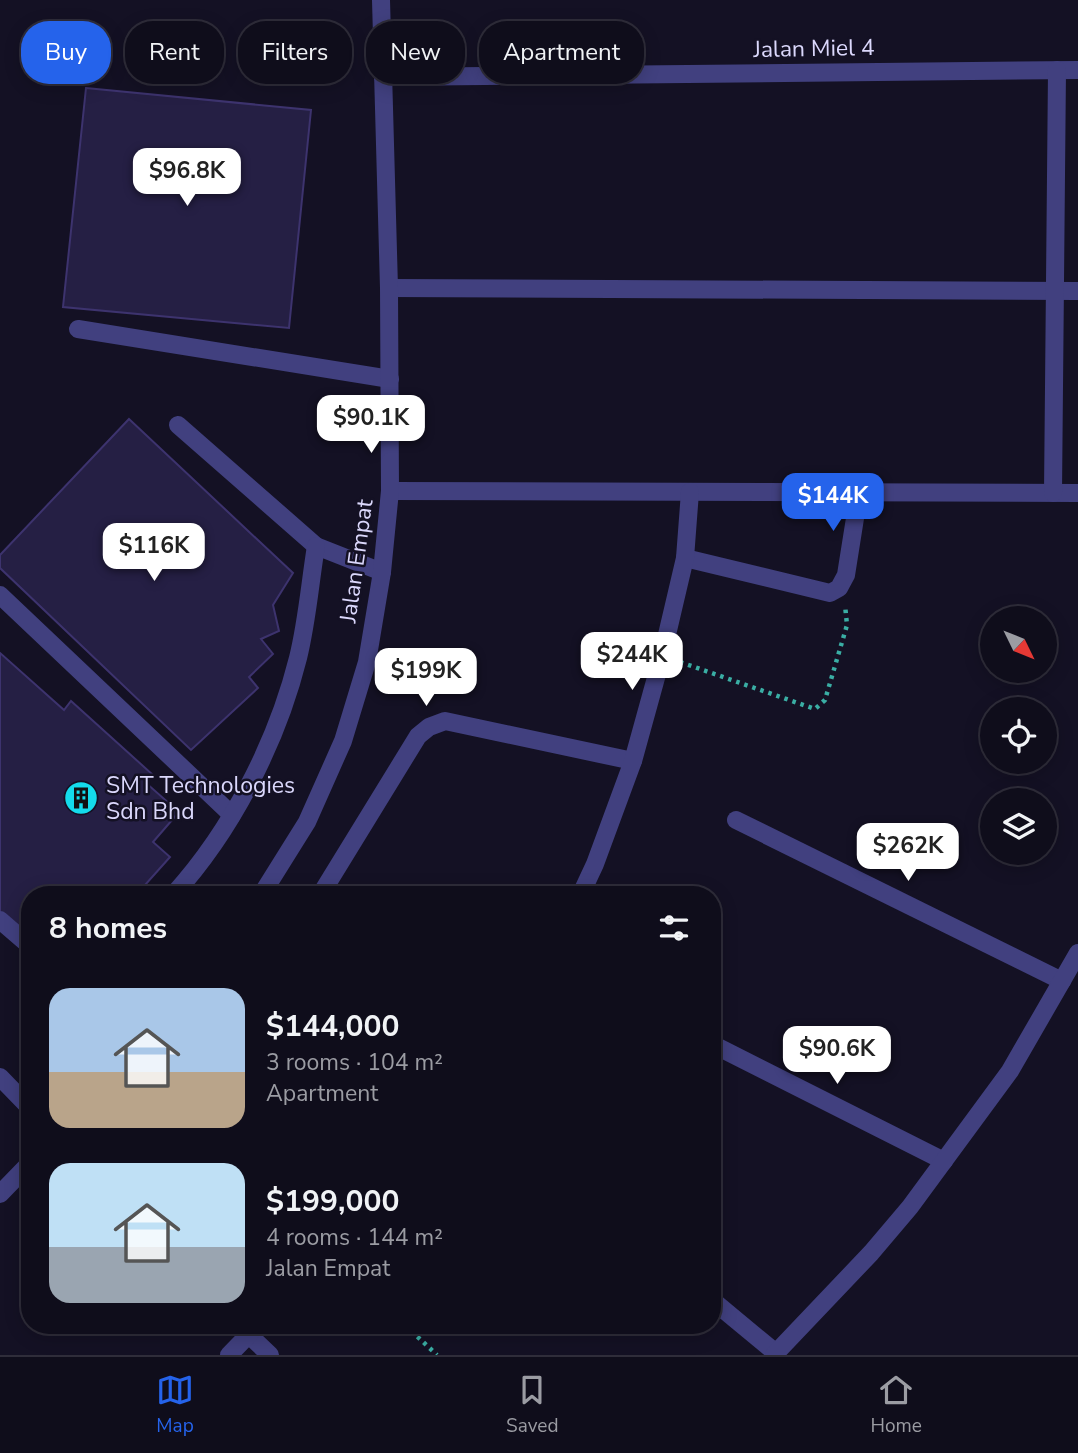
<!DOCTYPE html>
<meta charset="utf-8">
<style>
body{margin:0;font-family:"Nunito Sans",sans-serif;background:#1d1b28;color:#f1f3f6;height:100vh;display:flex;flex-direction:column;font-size:26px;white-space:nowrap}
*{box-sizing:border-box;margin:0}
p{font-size:23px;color:#9b9ca3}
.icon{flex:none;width:38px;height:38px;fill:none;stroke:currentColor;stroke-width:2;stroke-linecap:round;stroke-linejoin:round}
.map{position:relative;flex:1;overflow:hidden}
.drawer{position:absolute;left:21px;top:886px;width:700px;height:448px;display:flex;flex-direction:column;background:#0f0d1b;border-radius:28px;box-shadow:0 4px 18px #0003,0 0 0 2px #2f2d3a}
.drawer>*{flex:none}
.banner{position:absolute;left:21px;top:21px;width:700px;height:63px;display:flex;gap:14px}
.needle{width:46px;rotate:133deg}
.tools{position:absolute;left:980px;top:606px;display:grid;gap:14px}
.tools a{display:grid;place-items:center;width:77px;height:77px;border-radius:50%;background:#0f0d1b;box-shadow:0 4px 18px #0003,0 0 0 2px #2f2d3a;font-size:35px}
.price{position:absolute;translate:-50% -60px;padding:0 16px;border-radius:14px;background:#fff;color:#222;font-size:23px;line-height:46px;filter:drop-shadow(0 2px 4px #0008)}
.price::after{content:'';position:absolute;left:50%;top:42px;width:21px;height:16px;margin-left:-10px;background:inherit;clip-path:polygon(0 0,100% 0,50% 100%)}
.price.on{background:#2563eb;color:#fff}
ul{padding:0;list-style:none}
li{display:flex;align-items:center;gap:21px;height:175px;padding:0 28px}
li span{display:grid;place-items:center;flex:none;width:196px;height:140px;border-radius:21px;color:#555}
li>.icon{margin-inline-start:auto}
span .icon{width:84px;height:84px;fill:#fffc;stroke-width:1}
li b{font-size:30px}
h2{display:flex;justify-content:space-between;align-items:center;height:84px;padding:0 28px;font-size:30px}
.pill{padding:0 24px;border-radius:28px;background:#0f0d1b;box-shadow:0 4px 18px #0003,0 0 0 2px #2f2d3a;font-size:24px;line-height:63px}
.pill.on{background:#2563eb;color:#fff}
.tabs{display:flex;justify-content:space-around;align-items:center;height:98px;border-top:2px solid #2f2d3a;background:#0f0d1b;font-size:19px;color:#9b9ca3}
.tabs a{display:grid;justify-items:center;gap:4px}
.tabs .on{color:#2563eb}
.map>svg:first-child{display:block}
.building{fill:#251f44;stroke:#3d336e;stroke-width:2}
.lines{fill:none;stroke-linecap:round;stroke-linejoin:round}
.path{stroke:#3aaea4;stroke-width:4.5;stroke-dasharray:3.5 5;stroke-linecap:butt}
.minor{stroke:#41407f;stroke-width:18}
.labels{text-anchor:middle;stroke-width:5;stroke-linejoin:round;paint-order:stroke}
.street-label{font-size:23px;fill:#dbd8fc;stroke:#141124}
.poi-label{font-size:23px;fill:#dbd8fc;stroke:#141124;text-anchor:start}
</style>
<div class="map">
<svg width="1078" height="1355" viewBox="0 0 1078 1355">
<rect width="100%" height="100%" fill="#141124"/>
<g class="building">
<path d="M86,88L311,110L289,328L63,307Z"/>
<path d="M129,419L293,573L273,605L279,631L261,639L273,654L249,677L258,688L191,750L0,568V555Z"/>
<path d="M0,653L64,710L71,701L153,775L146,783L179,812L153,842L170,857L137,894H30V941L0,914Z"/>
</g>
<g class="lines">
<g class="path">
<path d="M545,35V57"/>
<path d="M680,662L815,709L825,700L847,625L845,605"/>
<path d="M405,1325L437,1355"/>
</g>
<g class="minor">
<path d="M383,77L1078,70"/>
<path d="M389,288L1078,291"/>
<path d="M78,329L390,379"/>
<path d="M178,425L316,546L382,572"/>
<path d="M390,491L1078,493"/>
<path d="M1053,493L1057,70"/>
<path d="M685,558L830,593L839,588L846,575L859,493"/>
<path d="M0,595L232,815"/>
<path d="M736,820L1062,981"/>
<path d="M174,894C232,830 277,742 298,658C307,622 310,583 316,546"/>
<path d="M262,894L307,822L343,741L367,662L382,572L390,491L389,288L381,0"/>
<path d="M321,894L418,736L429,727L445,721L633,761"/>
<path d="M581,894L595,864L633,761L662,656L685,558L690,492"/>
<path d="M0,920L30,946"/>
<path d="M712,1044L944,1161"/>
<path d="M0,1077L30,1108"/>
<path d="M0,1194L30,1163"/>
<path d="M712,1300L776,1353"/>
<path d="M249,1335L270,1355"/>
<path d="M229,1355L258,1325"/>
<path d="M774,1355L871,1253L910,1207L1010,1071L1078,953"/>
</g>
</g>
<defs>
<g id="building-disc" transform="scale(1.75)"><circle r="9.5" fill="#14dbeb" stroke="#141124"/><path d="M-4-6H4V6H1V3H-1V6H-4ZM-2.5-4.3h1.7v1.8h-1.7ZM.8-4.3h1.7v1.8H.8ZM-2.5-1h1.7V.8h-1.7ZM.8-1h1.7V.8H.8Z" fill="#111"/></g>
</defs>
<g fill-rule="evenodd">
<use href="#building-disc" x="81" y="798"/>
</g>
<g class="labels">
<g class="street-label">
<text transform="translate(814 48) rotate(-1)" y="8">Jalan Miel 4</text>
<text transform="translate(356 561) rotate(-82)" y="8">Jalan Empat</text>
</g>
<g class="poi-label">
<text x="106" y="793">SMT Technologies<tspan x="106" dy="26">Sdn Bhd</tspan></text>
</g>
</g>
</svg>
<div class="tools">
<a><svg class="needle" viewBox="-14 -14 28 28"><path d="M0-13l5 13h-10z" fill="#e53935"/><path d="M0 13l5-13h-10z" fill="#9b9ca3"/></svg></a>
<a><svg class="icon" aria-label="locate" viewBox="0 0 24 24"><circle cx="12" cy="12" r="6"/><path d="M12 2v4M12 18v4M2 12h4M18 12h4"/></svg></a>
<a><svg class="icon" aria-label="layers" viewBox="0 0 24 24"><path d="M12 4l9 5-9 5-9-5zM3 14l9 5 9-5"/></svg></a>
</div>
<b class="price" style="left:187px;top:208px">$96.8K</b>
<b class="price" style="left:371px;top:455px">$90.1K</b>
<b class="price on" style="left:833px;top:533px">$144K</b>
<b class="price" style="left:154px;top:583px">$116K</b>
<b class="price" style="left:632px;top:692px">$244K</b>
<b class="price" style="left:426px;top:708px">$199K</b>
<b class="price" style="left:908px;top:883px">$262K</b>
<b class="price" style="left:837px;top:1086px">$90.6K</b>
<div class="banner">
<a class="pill on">Buy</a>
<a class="pill">Rent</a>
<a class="pill">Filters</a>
<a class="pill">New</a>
<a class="pill">Apartment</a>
</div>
<section class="drawer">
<h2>8 homes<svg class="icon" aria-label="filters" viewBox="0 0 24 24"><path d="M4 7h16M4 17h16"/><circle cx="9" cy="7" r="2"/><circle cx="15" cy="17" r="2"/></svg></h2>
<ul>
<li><span style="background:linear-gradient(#a9c7e8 60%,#b9a48a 0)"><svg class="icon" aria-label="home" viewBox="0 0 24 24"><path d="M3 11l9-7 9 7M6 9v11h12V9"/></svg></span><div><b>$144,000</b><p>3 rooms · 104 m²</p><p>Apartment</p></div></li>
<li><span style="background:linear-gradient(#bfe0f5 60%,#9aa5b1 0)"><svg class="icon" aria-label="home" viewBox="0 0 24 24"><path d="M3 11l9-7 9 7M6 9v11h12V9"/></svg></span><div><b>$199,000</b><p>4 rooms · 144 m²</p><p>Jalan Empat</p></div></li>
</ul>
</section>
</div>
<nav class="tabs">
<a class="on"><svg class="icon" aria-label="map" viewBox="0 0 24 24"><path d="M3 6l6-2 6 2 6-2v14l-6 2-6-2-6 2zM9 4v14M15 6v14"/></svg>Map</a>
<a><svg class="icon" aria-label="saved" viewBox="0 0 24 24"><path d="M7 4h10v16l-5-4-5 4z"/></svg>Saved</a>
<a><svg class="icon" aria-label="home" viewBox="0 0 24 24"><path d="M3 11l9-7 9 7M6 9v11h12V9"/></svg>Home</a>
</nav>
